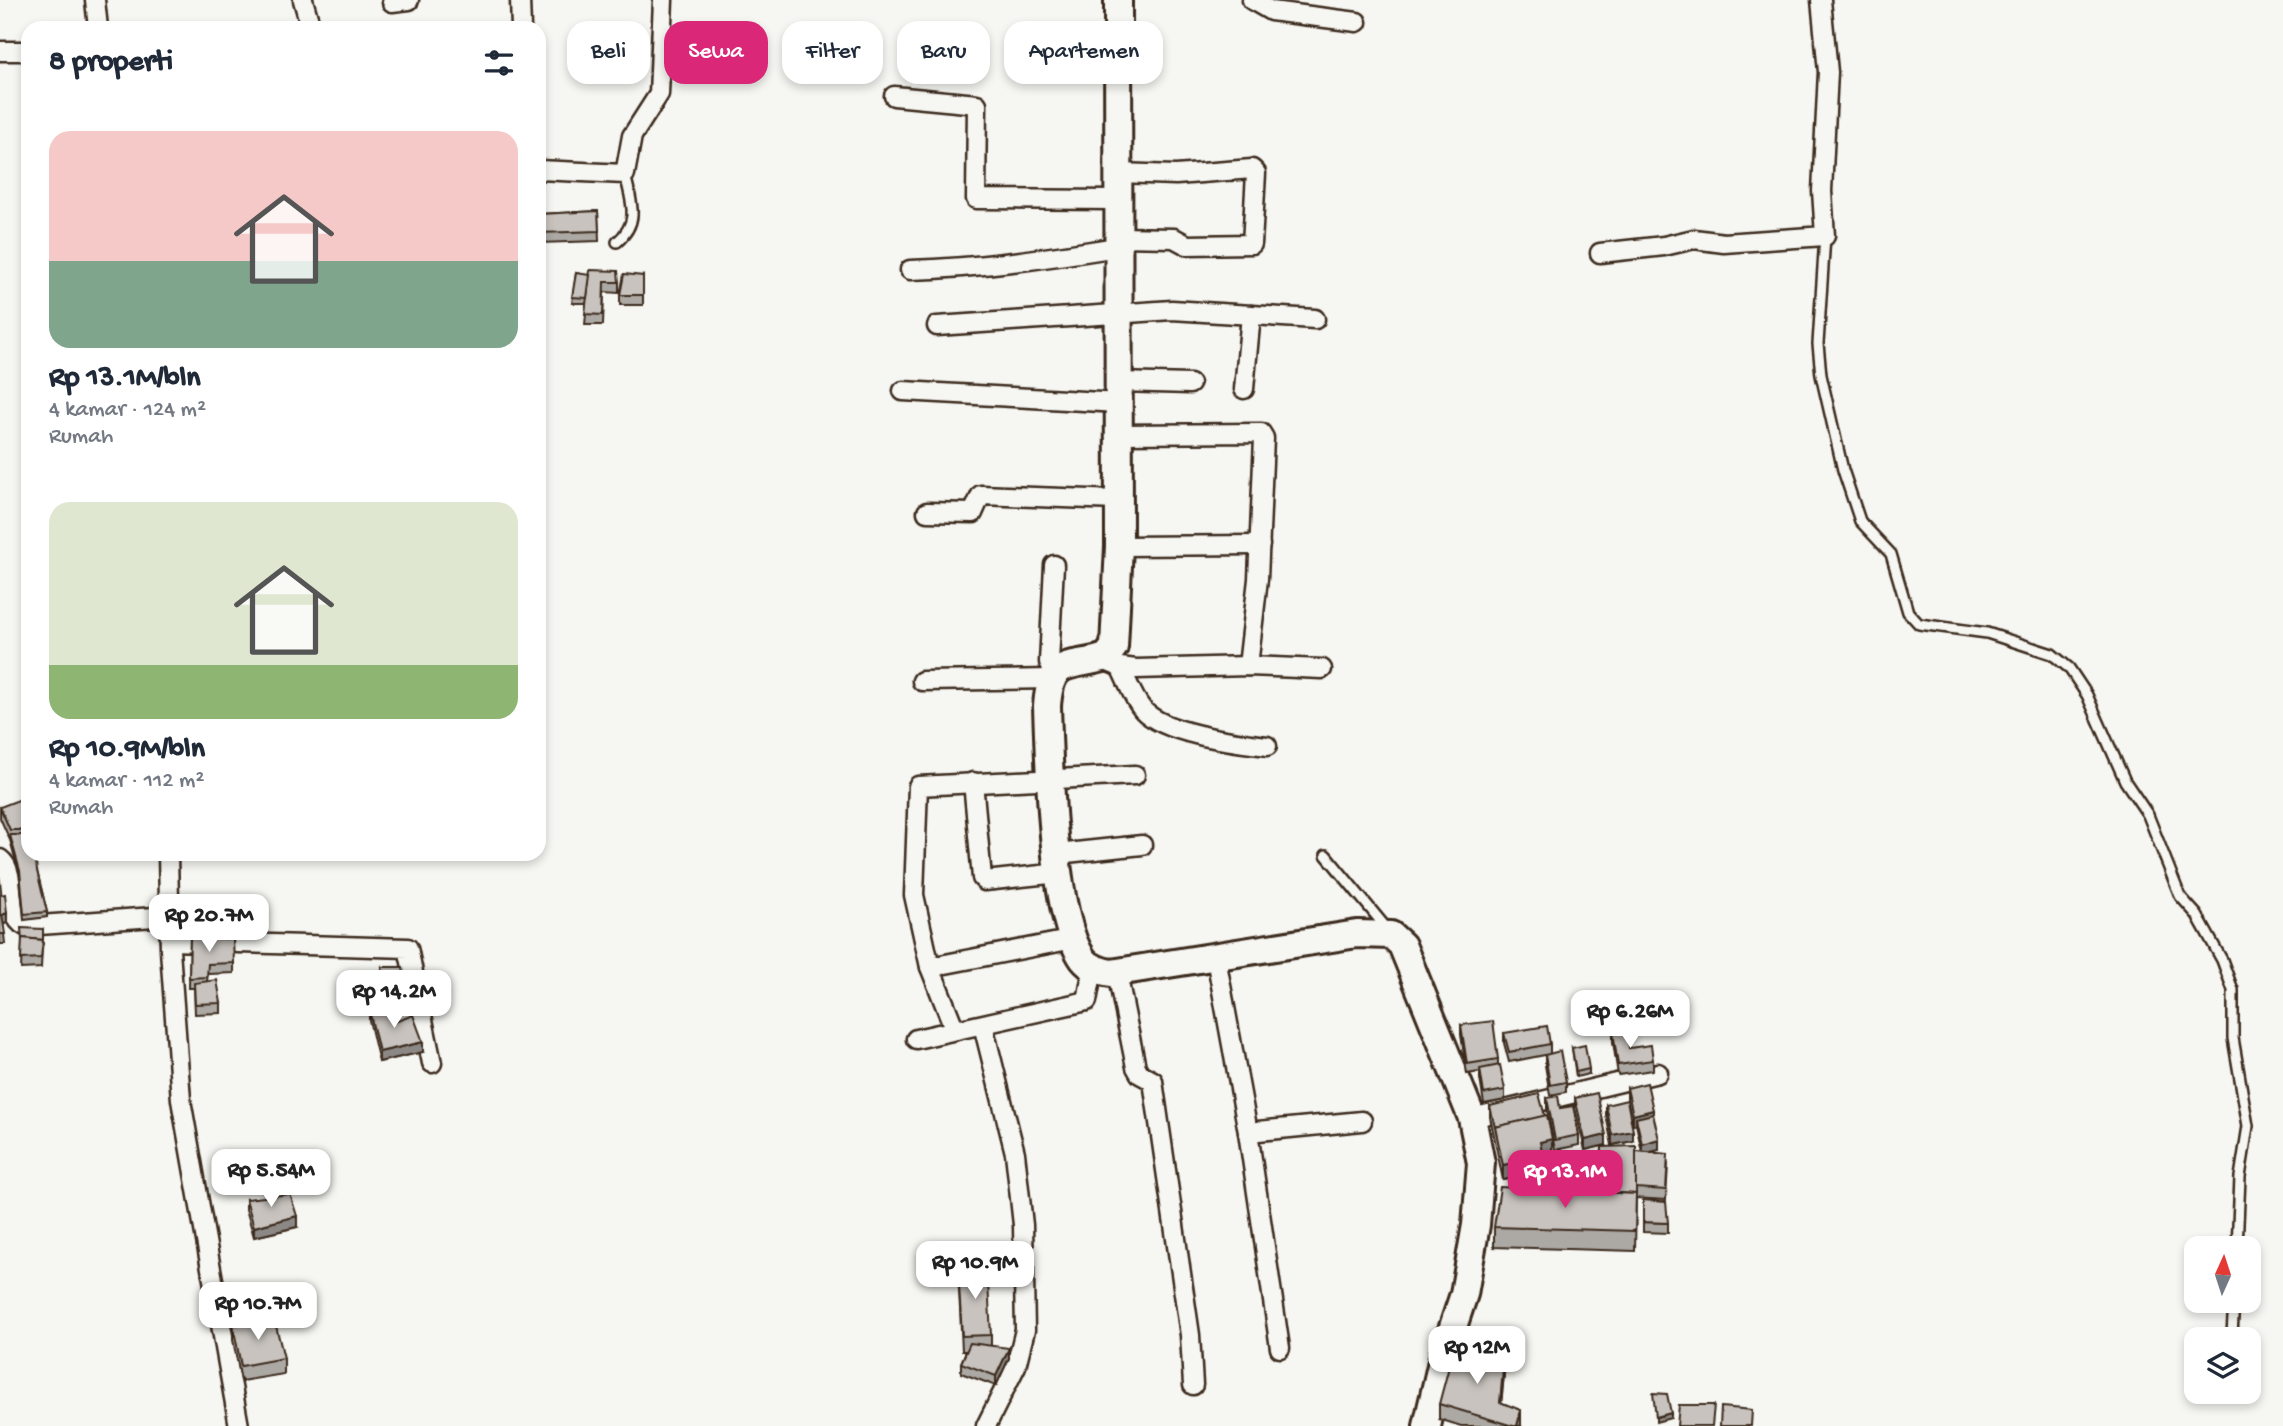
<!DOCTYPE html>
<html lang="id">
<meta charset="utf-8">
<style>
body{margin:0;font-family:"Gochi Hand",sans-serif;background:#f2f2f3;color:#1f2937;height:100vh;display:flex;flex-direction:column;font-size:26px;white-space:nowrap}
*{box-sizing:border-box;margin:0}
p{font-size:23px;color:#747a83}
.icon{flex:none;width:38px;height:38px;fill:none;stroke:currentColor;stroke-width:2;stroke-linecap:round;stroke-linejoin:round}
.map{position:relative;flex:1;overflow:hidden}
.details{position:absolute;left:21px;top:21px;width:525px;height:840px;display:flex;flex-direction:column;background:#fff;border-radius:21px;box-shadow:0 4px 10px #0003}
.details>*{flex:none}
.banner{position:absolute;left:567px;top:21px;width:665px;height:63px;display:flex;gap:14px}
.needle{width:46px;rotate:3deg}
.buttons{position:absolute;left:2184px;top:1236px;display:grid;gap:14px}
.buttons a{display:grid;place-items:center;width:77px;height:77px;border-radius:14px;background:#fff;box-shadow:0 4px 10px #0003;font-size:35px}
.price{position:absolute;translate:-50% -60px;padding:0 16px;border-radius:14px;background:#fff;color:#222;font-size:23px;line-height:46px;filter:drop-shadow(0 2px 4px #0008)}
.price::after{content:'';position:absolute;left:50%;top:42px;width:21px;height:16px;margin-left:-10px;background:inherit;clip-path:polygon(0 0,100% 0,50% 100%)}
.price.active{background:#db2777;color:#fff}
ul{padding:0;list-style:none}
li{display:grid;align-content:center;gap:14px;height:371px;padding:0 28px}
li span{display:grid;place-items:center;height:217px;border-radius:21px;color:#555}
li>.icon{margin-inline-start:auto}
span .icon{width:126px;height:126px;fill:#fffc;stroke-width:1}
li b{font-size:30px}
h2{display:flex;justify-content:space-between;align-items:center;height:84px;padding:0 28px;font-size:30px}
.chip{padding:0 24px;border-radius:21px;background:#fff;box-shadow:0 4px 10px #0003;font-size:24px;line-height:63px}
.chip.active{background:#db2777;color:#fff}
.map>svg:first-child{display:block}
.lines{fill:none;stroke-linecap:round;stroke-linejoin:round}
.lane-casing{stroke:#3b2a1e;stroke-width:14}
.street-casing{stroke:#3b2a1e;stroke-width:23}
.secondary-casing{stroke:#3b2a1e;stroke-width:32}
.lane{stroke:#f6f6f2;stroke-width:9}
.street{stroke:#f6f6f2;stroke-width:18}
.secondary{stroke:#f6f6f2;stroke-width:26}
.wall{fill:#aca8a3;stroke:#3b2a1e;stroke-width:2}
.shaded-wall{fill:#8c8885;stroke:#3b2a1e;stroke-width:2}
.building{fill:#c8c3be;stroke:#3b2a1e;stroke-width:2}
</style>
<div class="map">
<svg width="2283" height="1426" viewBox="0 0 2283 1426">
<rect width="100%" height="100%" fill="#f6f6f2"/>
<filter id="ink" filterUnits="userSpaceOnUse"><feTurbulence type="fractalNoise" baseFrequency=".0143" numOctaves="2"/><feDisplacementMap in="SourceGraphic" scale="14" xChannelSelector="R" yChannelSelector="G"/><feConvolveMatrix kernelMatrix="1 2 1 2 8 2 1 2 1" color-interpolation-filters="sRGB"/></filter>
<g filter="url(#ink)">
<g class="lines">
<g class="lane-casing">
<g id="lane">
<path d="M1825,236L1818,344L1821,375L1843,470L1860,521L1891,554L1908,612L1919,624L1987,633L2052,654L2069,668L2087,695L2125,781L2148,815L2180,896L2197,915L2222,960L2233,990V1038L2248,1126L2240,1177L2237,1248"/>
<path d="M617,242C641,221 631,202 625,174"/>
<path d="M1326,855L1388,930"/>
<path d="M2232,1335L2234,1300"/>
</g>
</g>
<g class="street-casing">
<g id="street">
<path d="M95,0L98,28"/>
<path d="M303,0L311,28"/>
<path d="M520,0L521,28"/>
<path d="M1252,0L1271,11L1357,22"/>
<path d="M392,2L409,0"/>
<path d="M0,51H28"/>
<path d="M894,96L977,104L976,199L1117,200"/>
<path d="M539,170L625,174L632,136L659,94L663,0"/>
<path d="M1117,237L1174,238L1187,245L1252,244L1256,173L1252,169L1176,175L1118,173"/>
<path d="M1600,253L1664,246L1694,239L1724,243L1825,236L1822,191L1828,72L1821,0"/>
<path d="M910,270C979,268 1048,258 1117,247"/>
<path d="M937,326L1172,310L1315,319"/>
<path d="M1119,382L1190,384"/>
<path d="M1244,389L1251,315"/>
<path d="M903,391L1119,403"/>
<path d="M1119,434L1261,433L1264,438L1258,579L1248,666"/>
<path d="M927,512L973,513L981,495L1118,500"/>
<path d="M1119,546L1260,545"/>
<path d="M1054,565L1049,662L1055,672"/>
<path d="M1101,659L1120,667L1136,669L1248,666L1322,669"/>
<path d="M1120,667C1127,680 1133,699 1143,710C1165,734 1236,742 1267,746"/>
<path d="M922,681L1051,679"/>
<path d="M973,782L982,878L985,881L1059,873"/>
<path d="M168,854L170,950L181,1100L239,1426"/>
<path d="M1057,854L1142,845"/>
<path d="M0,859C19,873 3,915 25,926L169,916"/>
<path d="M170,941L408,948L432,1063"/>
<path d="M1216,958L1248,1132L1280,1348"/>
<path d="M930,967L1074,939"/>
<path d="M1117,973L1136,1067L1140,1074L1153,1081L1190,1335L1193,1385"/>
<path d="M983,1025L1015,1153L1023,1225L1025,1330L1016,1366L986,1426"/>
<path d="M955,1030L930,967L914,895L918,786L1135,775"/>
<path d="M916,1039L1087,1001L1093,968"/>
<path d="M1472,1118L1658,1073"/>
<path d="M1248,1132L1362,1121"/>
</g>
</g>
<g class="secondary-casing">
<path id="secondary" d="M1118,0L1119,546L1114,647L1106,657C1069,669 1051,655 1047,706C1049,762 1052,916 1083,959C1090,968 1100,971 1111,973L1357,934L1391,935L1402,945L1472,1118L1481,1163L1476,1225L1464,1294L1443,1357L1427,1426"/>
</g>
<use href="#lane" class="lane"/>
<use href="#street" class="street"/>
<use href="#secondary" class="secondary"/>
</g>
<g class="wall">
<path d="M598,211L599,241L539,243V214Z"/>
<path d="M576,273L619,282V293L604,292L603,325H585L587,303H572Z"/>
<path d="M643,276V305H620V295Z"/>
<path d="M0,807L28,816V854L37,871L47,912V917L24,920L20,876L10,840L0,818Z"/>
<path d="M0,895L7,923L3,924L5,944H0Z"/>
<path d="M43,929L41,968L21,969L22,944Z"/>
<path d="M190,937L234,963V973L208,974L207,981L221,1003V1013L195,1014L194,988H189Z"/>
<path d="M382,967L407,997V1007L391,1009L395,1022L423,1052L379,1062L369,1020V1010L387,1005L382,977Z"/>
<path d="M1461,1025L1498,1059V1065L1505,1090V1100L1484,1104L1480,1079V1072L1467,1074L1461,1035Z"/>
<path d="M1613,1032L1629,1048L1653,1060V1070L1618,1075L1613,1042Z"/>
<path d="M1504,1033L1550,1044V1053L1566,1082V1092L1550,1095L1545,1065V1055L1509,1062L1504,1043Z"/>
<path d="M1572,1048L1589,1069V1074L1576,1077Z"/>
<path d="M1627,1088L1653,1115L1659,1150L1648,1152L1668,1164L1666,1200L1636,1198L1635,1251L1494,1247V1227L1601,1192L1636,1151L1642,1152L1636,1124L1633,1125L1627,1098Z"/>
<path d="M1547,1098L1560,1108L1579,1135V1145L1555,1150L1547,1109Z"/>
<path d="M1575,1098L1606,1145L1585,1150L1575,1108Z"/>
<path d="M1606,1105L1633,1141L1612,1145L1606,1115Z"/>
<path d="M1490,1106L1552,1154L1543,1156V1172L1503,1180L1490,1117Z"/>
<path d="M246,1199L297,1227L254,1237L246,1209Z"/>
<path d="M1643,1222L1668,1223V1233L1643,1232Z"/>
<path d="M958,1268L991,1335V1346L1009,1358L996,1386L961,1373V1363L966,1351H962Z"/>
<path d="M233,1325L284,1358V1374L241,1381L233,1340Z"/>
<path d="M1504,1374L1501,1403L1521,1426H1461L1439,1419V1404Z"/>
</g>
<g class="shaded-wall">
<path d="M7,913V923L2,925V915Z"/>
<path d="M423,1042V1052L379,1062V1052Z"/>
<path d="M1653,1110V1120L1636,1118V1124L1633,1125V1115Z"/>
<path d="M1633,1131V1141L1612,1145V1135Z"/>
<path d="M1606,1135V1145L1585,1150V1140Z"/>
<path d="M1552,1139V1154L1540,1157V1142Z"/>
<path d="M1659,1139V1150L1642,1154V1144Z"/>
<path d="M1543,1157V1172L1503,1180V1165Z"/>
<path d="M297,1216V1227L254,1237V1227Z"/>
<path d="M1009,1348V1358L996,1386V1376Z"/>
<path d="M1504,1359V1374L1500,1417V1402Z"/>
<path d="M1521,1410V1426H1517Z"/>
<path d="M1671,1413V1418L1656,1422V1417Z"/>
</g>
<g class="building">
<path d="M598,211L599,231L539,233V214Z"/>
<path d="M590,270L618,271L619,282H604L603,315L585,314Z"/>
<path d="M576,273L590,275L587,298L572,297Z"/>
<path d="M624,274L643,276V295H620Z"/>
<path d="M21,799L28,816V830H10L0,807Z"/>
<path d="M10,835H28V854H35L37,871L47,912L24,914L20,871Z"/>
<path d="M5,894L7,913L2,915L5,934H0V895Z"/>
<path d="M21,928L43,929V945V940L22,938V941Z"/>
<path d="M190,937L233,939L234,963L208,964L207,977L189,978Z"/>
<path d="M22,938L43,940L41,958L21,959Z"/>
<path d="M382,967H403L407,997L388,999Z"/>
<path d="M217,980L221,1003L195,1004L194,983Z"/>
<path d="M390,1005L395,1022L413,1015L423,1042L379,1052L369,1010Z"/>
<path d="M1493,1021L1498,1059L1467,1064L1461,1025Z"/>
<path d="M1547,1026L1550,1044L1509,1052L1504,1033Z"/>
<path d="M1627,1030L1629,1048L1651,1045L1653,1060L1618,1065L1613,1032Z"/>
<path d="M1585,1045L1589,1069L1576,1072L1572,1048Z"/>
<path d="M1560,1051L1566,1082L1550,1085L1545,1055Z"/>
<path d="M1500,1065L1505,1090L1484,1094L1480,1069Z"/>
<path d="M1647,1083L1653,1110L1633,1115L1627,1088Z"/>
<path d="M1597,1093L1606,1135L1585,1140L1575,1098Z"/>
<path d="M1539,1094L1545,1116L1495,1127L1490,1106Z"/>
<path d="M1558,1096L1560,1108L1573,1106L1579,1135L1555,1140L1547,1098Z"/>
<path d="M1627,1100L1633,1131L1612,1135L1606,1105Z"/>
<path d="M1653,1114L1659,1139L1642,1144L1636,1118Z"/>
<path d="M1547,1115L1552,1139L1540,1142L1543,1157L1503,1165L1495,1127Z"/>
<path d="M1636,1146V1194L1601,1192L1602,1147Z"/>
<path d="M1636,1151L1668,1154L1666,1190L1636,1188Z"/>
<path d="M1500,1187L1636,1194L1635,1231L1494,1227Z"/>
<path d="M290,1194L297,1216L254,1227L246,1199Z"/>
<path d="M1643,1200L1666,1202L1668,1223L1643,1222Z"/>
<path d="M987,1266L991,1335L962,1336L958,1268Z"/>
<path d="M274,1318L284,1358L241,1366L233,1325Z"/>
<path d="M970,1343L1009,1348L996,1376L961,1363Z"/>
<path d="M1455,1344L1504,1359L1500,1402L1521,1410L1517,1426H1513L1439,1404Z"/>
<path d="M1653,1393L1667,1394L1671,1413L1656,1417Z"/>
<path d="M1679,1405H1714L1712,1426H1677Z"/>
<path d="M1721,1407L1752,1410L1751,1426H1720Z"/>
</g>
</g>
</svg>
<div class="buttons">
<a><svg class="needle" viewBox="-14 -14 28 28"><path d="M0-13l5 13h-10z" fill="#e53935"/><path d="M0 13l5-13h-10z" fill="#747a83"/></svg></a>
<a><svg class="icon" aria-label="layers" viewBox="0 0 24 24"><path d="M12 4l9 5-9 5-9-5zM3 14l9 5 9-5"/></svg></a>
</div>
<b class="price" style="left:209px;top:954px">Rp 20.7M</b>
<b class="price" style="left:394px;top:1030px">Rp 14.2M</b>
<b class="price" style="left:1630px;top:1050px">Rp 6.26M</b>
<b class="price" style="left:271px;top:1209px">Rp 5.54M</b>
<b class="price active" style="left:1565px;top:1210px">Rp 13.1M</b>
<b class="price" style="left:975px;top:1301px">Rp 10.9M</b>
<b class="price" style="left:258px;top:1342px">Rp 10.7M</b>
<b class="price" style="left:1477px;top:1386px">Rp 12M</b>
<div class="banner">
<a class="chip">Beli</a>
<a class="chip active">Sewa</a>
<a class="chip">Filter</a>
<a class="chip">Baru</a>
<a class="chip">Apartemen</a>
</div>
<section class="details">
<h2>8 properti<svg class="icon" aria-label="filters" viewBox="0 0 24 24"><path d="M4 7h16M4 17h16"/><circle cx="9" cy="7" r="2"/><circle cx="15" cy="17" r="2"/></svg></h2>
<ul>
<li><span style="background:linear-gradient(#f6c9c9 60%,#7fa58c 0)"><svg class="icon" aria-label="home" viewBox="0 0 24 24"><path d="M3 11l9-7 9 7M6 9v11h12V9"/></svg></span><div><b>Rp 13.1M/bln</b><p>4 kamar · 124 m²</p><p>Rumah</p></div></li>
<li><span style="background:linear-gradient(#dfe7d0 75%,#8fb573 0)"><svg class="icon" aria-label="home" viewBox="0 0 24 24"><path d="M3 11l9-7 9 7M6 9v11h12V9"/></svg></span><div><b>Rp 10.9M/bln</b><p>4 kamar · 112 m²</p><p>Rumah</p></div></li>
</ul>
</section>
</div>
